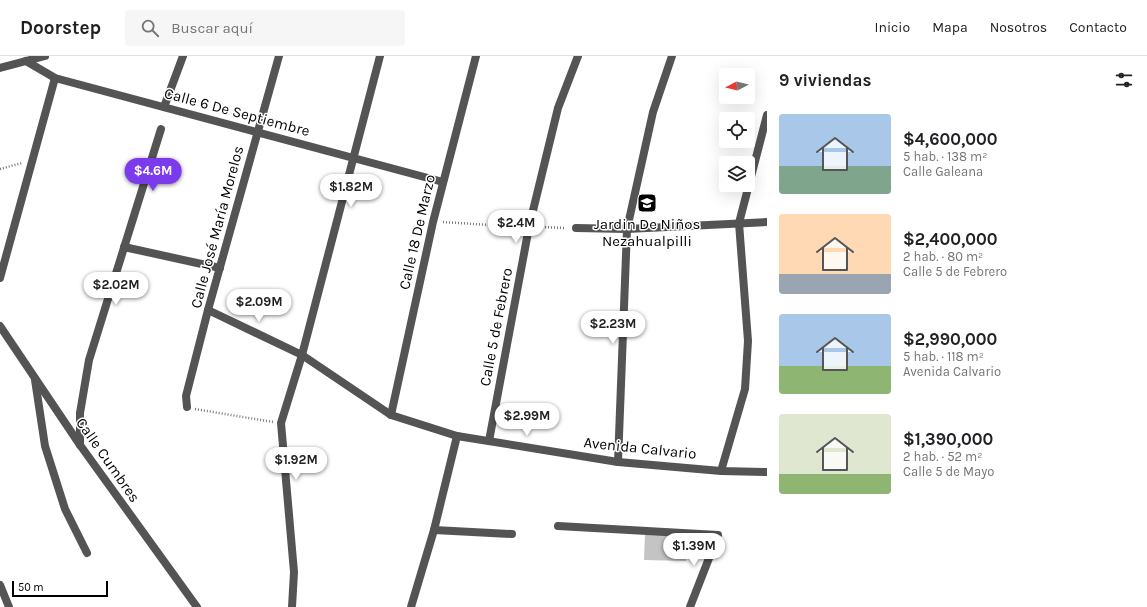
<!DOCTYPE html>
<html lang="es">
<meta charset="utf-8">
<style>
body{margin:0;font-family:Karla,sans-serif;background:#f6f6f6;color:#202124;height:100vh;display:flex;flex-direction:column;font-size:15px;white-space:nowrap}
*{box-sizing:border-box;margin:0}
p{font-size:13px;color:#757577}
.icon{flex:none;width:22px;height:22px;fill:none;stroke:currentColor;stroke-width:2;stroke-linecap:round;stroke-linejoin:round}
.map{position:relative;flex:1;overflow:hidden}
.sheet{display:flex;flex-direction:column;background:#fff;width:380px}
.sheet>*{flex:none}
.needle{width:26px;rotate:263deg}
.buttons{position:absolute;left:719px;top:12px;display:grid;gap:8px}
.buttons a{display:grid;place-items:center;width:36px;height:36px;border-radius:4px;background:#fff;box-shadow:0 4px 16px #0002;font-size:20px}
.scale{position:absolute;left:12px;bottom:10px;width:96px;box-sizing:border-box;padding-left:4px;border:2px solid #000;border-top:0;font-size:11px;line-height:14px;white-space:nowrap;color:#000;-webkit-text-stroke:3px #fff;paint-order:stroke}
.price{position:absolute;translate:-50% -34px;padding:0 9px;border-radius:14px;background:#fff;color:#222;font-size:13px;line-height:26px;filter:drop-shadow(0 1px 2px #0008)}
.price::after{content:'';position:absolute;left:50%;top:24px;width:12px;height:9px;margin-left:-6px;background:inherit;clip-path:polygon(0 0,100% 0,50% 100%)}
.price.current{background:#7c3aed;color:#fff}
ul{padding:0;list-style:none}
li{display:flex;align-items:center;gap:12px;height:100px;padding:0 12px}
li span{display:grid;place-items:center;flex:none;width:112px;height:80px;border-radius:4px;color:#555}
li>.icon{margin-inline-start:auto}
span .icon{width:48px;height:48px;fill:#fffc;stroke-width:1}
li b{font-size:17px}
h2{display:flex;justify-content:space-between;align-items:center;height:48px;padding:0 12px;font-size:17px}
header{display:flex;align-items:center;gap:24px;box-sizing:border-box;height:56px;padding:0 20px;background:#fff;border-bottom:1px solid #e0e0e0}
header strong{font-size:19px}
nav{display:flex;gap:22px;margin-inline-start:auto;font-size:14px}
.search{width:280px;height:36px;background:#f6f6f6;display:flex;align-items:center;gap:10px;box-sizing:border-box;padding:0 14px;border-radius:4px;color:#757577;font-size:15px}
main{display:flex;flex:1;min-height:0}
.map>svg:first-child{display:block}
.building{fill:#c4c4c4}
.lines{fill:none;stroke-linecap:round;stroke-linejoin:round}
.path{stroke:#767676;stroke-width:2.5;stroke-dasharray:1 2;stroke-linecap:butt}
.minor{stroke:#545454;stroke-width:8}
.tertiary{stroke:#545454;stroke-width:8}
.labels{text-anchor:middle;stroke-width:3;stroke-linejoin:round;paint-order:stroke}
.street-label{font-size:15px;fill:#000;stroke:#fff}
.poi-label{font-size:15px;fill:#000;stroke:#fff}
</style>
<header>
<strong>Doorstep</strong>
<div class="search"><svg class="icon" aria-label="search" viewBox="0 0 24 24"><circle cx="10" cy="10" r="6"/><path d="M15 15l6 6"/></svg>Buscar aquí</div>
<nav><a>Inicio</a><a>Mapa</a><a>Nosotros</a><a>Contacto</a></nav>
</header>
<main>
<div class="map">
<svg width="767" height="551" viewBox="0 0 767 551">
<rect width="100%" height="100%" fill="#fff"/>
<path class="building" d="M645,478L686,479V505L644,504Z"/>
<g class="lines">
<g class="path">
<path d="M0,113L22,107"/>
<path d="M443,166L520,171"/>
<path d="M539,171L566,172"/>
<path d="M195,353L273,366"/>
</g>
<g class="minor">
<path d="M26,5L55,22L443,126"/>
<path d="M0,12L45,0"/>
<path d="M164,51L183,0"/>
<path d="M576,172L627,173L767,166"/>
<path d="M124,191L220,212"/>
<path d="M0,222L55,22"/>
<path d="M208,254L302,299"/>
<path d="M0,270L80,389L197,551"/>
<path d="M35,324L45,390L65,453L87,497"/>
<path d="M187,351L186,340L208,254L279,0"/>
<path d="M391,359L433,166L476,0"/>
<path d="M489,385L529,171L558,52L578,0"/>
<path d="M80,389V357L89,304L161,73"/>
<path d="M618,406L627,173L653,56L672,0"/>
<path d="M721,415L745,333L748,285L739,167L767,59"/>
<path d="M558,470L718,479L690,551"/>
<path d="M434,474L512,478"/>
<path d="M0,529L9,551"/>
<path d="M411,551L434,474L457,380"/>
</g>
<g class="tertiary">
<path d="M302,299L391,359L457,380L618,406L721,415L767,416"/>
<path d="M292,551L294,516L281,367L302,299L380,0"/>
</g>
</g>
<defs>
<g id="school-square" transform="scale(1)"><rect x="-9" y="-9" width="18" height="18" rx="4" fill="#000" stroke="#fff"/><path d="M0-5L7-2L0 1L-7-2ZM-4 1L0 2.5L4 1V4Q0 6-4 4Z" fill="#fff"/></g>
</defs>
<g fill-rule="evenodd">
<use href="#school-square" x="647" y="147"/>
</g>
<g class="labels">
<g class="street-label">
<text transform="translate(237 56) rotate(15)" y="5">Calle 6 De Septiembre</text>
<text transform="translate(217 171) rotate(-75)" y="5">Calle José María Morelos</text>
<text transform="translate(417 176) rotate(-77)" y="5">Calle 18 De Marzo</text>
<text transform="translate(496 271) rotate(-79)" y="5">Calle 5 de Febrero</text>
<text transform="translate(640 392) rotate(6)" y="5">Avenida Calvario</text>
<text transform="translate(108 404) rotate(55)" y="5">Calle Cumbres</text>
</g>
<g class="poi-label">
<text x="647" y="173">Jardin De Niños<tspan x="647" dy="17">Nezahualpilli</tspan></text>
</g>
</g>
</svg>
<div class="buttons">
<a><svg class="needle" viewBox="-14 -14 28 28"><path d="M0-13l5 13h-10z" fill="#e53935"/><path d="M0 13l5-13h-10z" fill="#757577"/></svg></a>
<a><svg class="icon" aria-label="locate" viewBox="0 0 24 24"><circle cx="12" cy="12" r="6"/><path d="M12 2v4M12 18v4M2 12h4M18 12h4"/></svg></a>
<a><svg class="icon" aria-label="layers" viewBox="0 0 24 24"><path d="M12 4l9 5-9 5-9-5zM3 14l9 5 9-5"/></svg></a>
</div>
<div class="scale">50 m</div>
<b class="price current" style="left:153px;top:136px">$4.6M</b>
<b class="price" style="left:351px;top:152px">$1.82M</b>
<b class="price" style="left:516px;top:188px">$2.4M</b>
<b class="price" style="left:116px;top:250px">$2.02M</b>
<b class="price" style="left:259px;top:267px">$2.09M</b>
<b class="price" style="left:613px;top:289px">$2.23M</b>
<b class="price" style="left:527px;top:381px">$2.99M</b>
<b class="price" style="left:296px;top:425px">$1.92M</b>
<b class="price" style="left:694px;top:511px">$1.39M</b>
</div>
<section class="sheet">
<h2>9 viviendas<svg class="icon" aria-label="filters" viewBox="0 0 24 24"><path d="M4 7h16M4 17h16"/><circle cx="9" cy="7" r="2"/><circle cx="15" cy="17" r="2"/></svg></h2>
<ul>
<li><span style="background:linear-gradient(#a9c7e8 65%,#7fa58c 0)"><svg class="icon" aria-label="home" viewBox="0 0 24 24"><path d="M3 11l9-7 9 7M6 9v11h12V9"/></svg></span><div><b>$4,600,000</b><p>5 hab. · 138 m²</p><p>Calle Galeana</p></div></li>
<li><span style="background:linear-gradient(#ffd9b3 75%,#9aa5b1 0)"><svg class="icon" aria-label="home" viewBox="0 0 24 24"><path d="M3 11l9-7 9 7M6 9v11h12V9"/></svg></span><div><b>$2,400,000</b><p>2 hab. · 80 m²</p><p>Calle 5 de Febrero</p></div></li>
<li><span style="background:linear-gradient(#a9c7e8 65%,#8fb573 0)"><svg class="icon" aria-label="home" viewBox="0 0 24 24"><path d="M3 11l9-7 9 7M6 9v11h12V9"/></svg></span><div><b>$2,990,000</b><p>5 hab. · 118 m²</p><p>Avenida Calvario</p></div></li>
<li><span style="background:linear-gradient(#dfe7d0 75%,#8fb573 0)"><svg class="icon" aria-label="home" viewBox="0 0 24 24"><path d="M3 11l9-7 9 7M6 9v11h12V9"/></svg></span><div><b>$1,390,000</b><p>2 hab. · 52 m²</p><p>Calle 5 de Mayo</p></div></li>
</ul>
</section>
</main>
